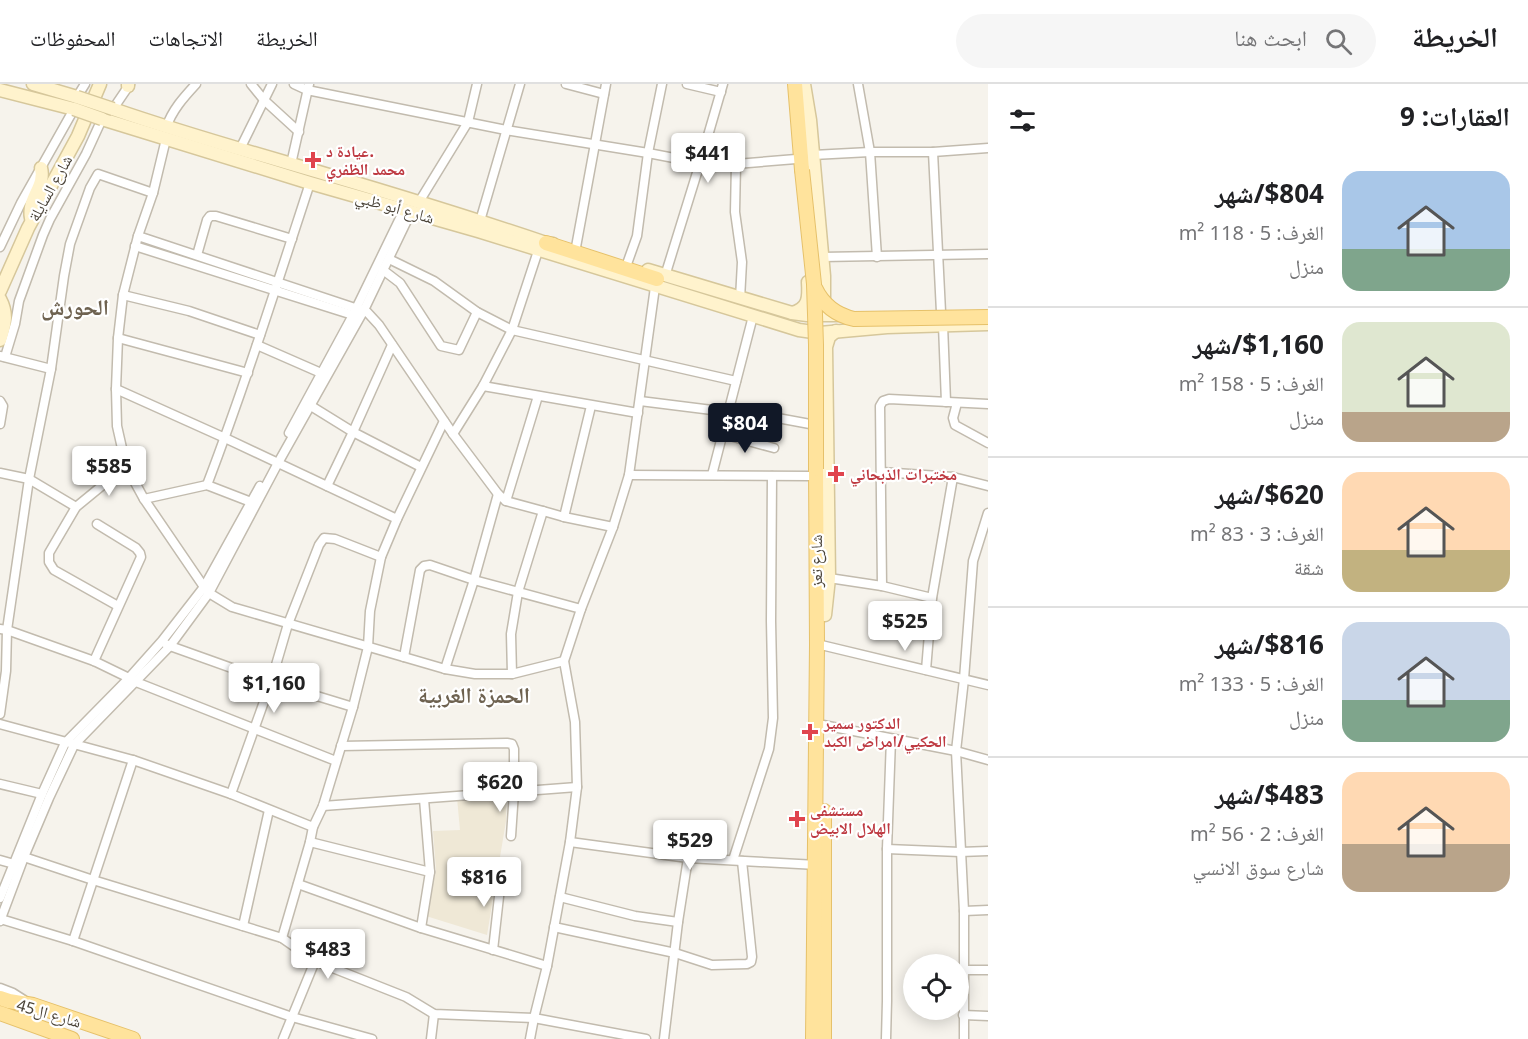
<!DOCTYPE html>
<html lang="ar">
<meta charset="utf-8">
<style>
body{margin:0;font-family:"Noto Sans","Noto Naskh Arabic",sans-serif;background:#f6f6f6;color:#202124;direction:rtl;height:100vh;display:flex;flex-direction:column;font-size:22px;white-space:nowrap}
*{box-sizing:border-box;margin:0}
p{font-size:20px;color:#757577}
.icon{flex:none;width:33px;height:33px;fill:none;stroke:currentColor;stroke-width:2;stroke-linecap:round;stroke-linejoin:round}
.map{position:relative;flex:1;overflow:hidden;direction:ltr}
.sheet{display:flex;flex-direction:column;background:#fff;width:540px}
.sheet>*{flex:none}
.tools{position:absolute;left:903px;top:870px;display:grid;gap:12px}
.tools a{display:grid;place-items:center;width:66px;height:66px;border-radius:50%;background:#fff;box-shadow:0 3px 15px #0003;font-size:30px}
.price{position:absolute;translate:-50% -51px;padding:0 14px;border-radius:6px;background:#fff;color:#222;font-size:20px;line-height:39px;filter:drop-shadow(0 2px 3px #0008)}
.price::after{content:'';position:absolute;left:50%;top:36px;width:18px;height:14px;margin-left:-9px;background:inherit;clip-path:polygon(0 0,100% 0,50% 100%)}
.price.selected{background:#111827;color:#fff}
ul{padding:0;list-style:none}
li{display:flex;align-items:center;gap:18px;height:150px;padding:0 18px}
li+li{border-top:2px solid #e0e0e0}
li span{display:grid;place-items:center;flex:none;width:168px;height:120px;border-radius:18px;color:#555}
li>.icon{margin-inline-start:auto}
span .icon{width:72px;height:72px;fill:#fffc;stroke-width:1}
li b{font-size:26px}
h2{display:flex;justify-content:space-between;align-items:center;height:72px;padding:0 18px;font-size:26px}
header{display:flex;align-items:center;gap:36px;box-sizing:border-box;height:84px;padding:0 30px;background:#fff;border-bottom:2px solid #e0e0e0}
header strong{font-size:28px}
nav{display:flex;gap:33px;margin-inline-start:auto;font-size:21px}
.search{width:420px;height:54px;background:#f6f6f6;display:flex;align-items:center;gap:15px;box-sizing:border-box;padding:0 21px;border-radius:33px;color:#757577;font-size:22px}
main{display:flex;flex:1;min-height:0}
.map>svg:first-child{display:block}
.education{fill:#efe8d6}
.lines{fill:none;stroke-linecap:round;stroke-linejoin:round}
.primary-tunnel{stroke:#d4d0c8;stroke-width:14;stroke-dasharray:14 7;stroke-linecap:butt}
.street-casing{stroke:#c2bbae;stroke-width:11}
.secondary-casing{stroke:#d6c79b;stroke-width:15}
.primary-casing{stroke:#e6c16a;stroke-width:16}
.street{stroke:#fff;stroke-width:8}
.secondary{stroke:#fff3cd;stroke-width:12}
.primary{stroke:#ffe39c;stroke-width:14}
.secondary-bridge-casing{stroke:#d6c79b;stroke-width:15;stroke-linecap:butt}
.primary-bridge-casing{stroke:#e6c16a;stroke-width:16;stroke-linecap:butt}
.secondary-bridge{stroke:#fff3cd;stroke-width:12}
.primary-bridge{stroke:#ffe39c;stroke-width:14}
.health-dot{fill:#e0444e;stroke:#fff;stroke-width:2}
.labels{text-anchor:middle;stroke-width:4.5;stroke-linejoin:round;paint-order:stroke}
.health-label{font-size:16px;font-weight:bold;fill:#be3a42;stroke:#fff;text-anchor:start}
.street-label{font-size:16px;fill:#4b4439;stroke:#fff}
.district-label{font-size:22px;font-weight:bold;fill:#6e6250;stroke:#fff}
</style>
<header>
<strong>الخريطة</strong>
<div class="search"><svg class="icon" aria-label="search" viewBox="0 0 24 24"><circle cx="10" cy="10" r="6"/><path d="M15 15l6 6"/></svg>ابحث هنا</div>
<nav><a>الخريطة</a><a>الاتجاهات</a><a>المحفوظات</a></nav>
</header>
<main>
<section class="sheet">
<h2>العقارات: 9<svg class="icon" aria-label="filters" viewBox="0 0 24 24"><path d="M4 7h16M4 17h16"/><circle cx="9" cy="7" r="2"/><circle cx="15" cy="17" r="2"/></svg></h2>
<ul>
<li><span style="background:linear-gradient(#a9c7e8 65%,#7fa58c 0)"><svg class="icon" aria-label="home" viewBox="0 0 24 24"><path d="M3 11l9-7 9 7M6 9v11h12V9"/></svg></span><div><b>$804/شهر</b><p>الغرف: 5 · 118 m²</p><p>منزل</p></div></li>
<li><span style="background:linear-gradient(#dfe7d0 75%,#b9a48a 0)"><svg class="icon" aria-label="home" viewBox="0 0 24 24"><path d="M3 11l9-7 9 7M6 9v11h12V9"/></svg></span><div><b>$1,160/شهر</b><p>الغرف: 5 · 158 m²</p><p>منزل</p></div></li>
<li><span style="background:linear-gradient(#ffd9b3 65%,#c2b280 0)"><svg class="icon" aria-label="home" viewBox="0 0 24 24"><path d="M3 11l9-7 9 7M6 9v11h12V9"/></svg></span><div><b>$620/شهر</b><p>الغرف: 3 · 83 m²</p><p>شقة</p></div></li>
<li><span style="background:linear-gradient(#c9d6e8 65%,#7fa58c 0)"><svg class="icon" aria-label="home" viewBox="0 0 24 24"><path d="M3 11l9-7 9 7M6 9v11h12V9"/></svg></span><div><b>$816/شهر</b><p>الغرف: 5 · 133 m²</p><p>منزل</p></div></li>
<li><span style="background:linear-gradient(#ffd9b3 60%,#b9a48a 0)"><svg class="icon" aria-label="home" viewBox="0 0 24 24"><path d="M3 11l9-7 9 7M6 9v11h12V9"/></svg></span><div><b>$483/شهر</b><p>الغرف: 2 · 56 m²</p><p>شارع سوق الانسي</p></div></li>
</ul>
</section>
<div class="map">
<svg width="988" height="955" viewBox="0 0 988 955">
<rect width="100%" height="100%" fill="#f6f3ec"/>
<path class="education" d="M507,710L506,737L487,851L426,832L436,786L433,747L460,746L457,714Z"/>
<g class="lines">
<path class="primary-tunnel" d="M657,195L788,237"/>
<g class="street-casing">
<g id="street">
<path d="M251,0L264,16L299,48"/>
<path d="M294,0L307,6L506,46L648,69L700,79L736,80L796,75"/>
<path d="M566,0L604,10"/>
<path d="M687,0L721,8"/>
<path d="M858,0L870,68L877,173"/>
<path d="M77,13L85,0"/>
<path d="M113,25L130,0"/>
<path d="M166,44C172,26 184,13 196,0"/>
<path d="M166,55L153,109L138,152L123,211L118,254L116,305L117,342L126,382L144,415L204,503L209,509L232,523L445,585L475,590H512L564,577"/>
<path d="M240,65L272,0"/>
<path d="M933,68L941,228"/>
<path d="M813,71L870,68H933L988,64"/>
<path d="M291,80L309,0"/>
<path d="M736,80L735,128L742,178L740,215"/>
<path d="M419,118L468,38L477,0"/>
<path d="M480,137L520,0"/>
<path d="M138,152L367,228L379,241L453,350L498,410L506,417L543,427L564,433L613,443"/>
<path d="M135,162L356,232"/>
<path d="M0,163L21,119L74,25"/>
<path d="M576,163L606,0"/>
<path d="M197,171L207,136L210,132H216L292,155"/>
<path d="M822,173L988,170"/>
<path d="M389,175L434,197L477,228L512,246L736,297"/>
<path d="M627,180L637,152L648,69L662,0"/>
<path d="M383,186L400,199L441,262L459,266L477,228"/>
<path d="M665,192L700,79L723,0"/>
<path d="M123,211L189,227L260,251"/>
<path d="M943,241L946,318"/>
<path d="M118,254L248,289"/>
<path d="M257,261L321,289"/>
<path d="M0,272L51,285"/>
<path d="M5,273L15,240L19,217L43,151L50,135L86,70L102,35"/>
<path d="M483,302L638,329"/>
<path d="M116,305L225,354L397,435"/>
<path d="M0,317L3,322L0,340"/>
<path d="M640,317L728,328"/>
<path d="M957,319L953,334L955,341L988,359"/>
<path d="M311,322L353,348L421,383"/>
<path d="M729,325L810,340"/>
<path d="M289,349L353,231L404,126"/>
<path d="M453,350L483,302L512,246L538,167"/>
<path d="M723,350L774,364"/>
<path d="M882,388L953,393L988,402"/>
<path d="M0,389L29,395L76,423"/>
<path d="M629,391L811,392"/>
<path d="M712,391L753,232"/>
<path d="M207,401C245,301 277,200 310,99"/>
<path d="M327,402L353,348L392,261"/>
<path d="M144,415L207,401L251,418"/>
<path d="M506,417L538,312"/>
<path d="M564,433L591,322"/>
<path d="M829,494L882,502L932,514"/>
<path d="M882,502L880,322L883,317L889,315L988,320"/>
<path d="M118,522L54,486L49,478V469L76,423L126,382"/>
<path d="M0,545L7,546L94,577L129,594"/>
<path d="M166,560L170,562L271,598L353,623"/>
<path d="M817,560L988,601"/>
<path d="M404,573L420,486L424,482L430,481L474,496L581,525"/>
<path d="M94,577L141,473L140,469L136,464L97,440"/>
<path d="M445,585L474,496L498,410"/>
<path d="M926,586L932,514L953,393"/>
<path d="M512,590L511,550L518,508L543,427"/>
<path d="M136,598L336,677"/>
<path d="M0,630L6,587L7,546L29,395L51,285L64,192L70,160L90,104L98,90L153,109"/>
<path d="M0,640L133,676L231,710L313,743"/>
<path d="M823,641L956,667L988,676"/>
<path d="M341,662L507,659L512,660L514,665V708L511,752"/>
<path d="M0,700L42,710"/>
<path d="M231,710L271,598L288,540L319,461L324,454L335,455L381,473"/>
<path d="M323,722L577,703"/>
<path d="M310,758L430,788"/>
<path d="M570,758L688,774L817,781"/>
<path d="M887,765L960,768L988,767"/>
<path d="M24,773L93,796L282,854L315,877L406,913L434,930L534,934L646,955"/>
<path d="M0,776L14,780"/>
<path d="M733,776L769,665L773,634L771,537L772,392"/>
<path d="M298,800L421,844L547,882"/>
<path d="M560,813L635,832L678,838"/>
<path d="M0,814L42,710L65,659L129,594L162,557L204,503L260,402"/>
<path d="M964,827L988,826"/>
<path d="M1,835L73,857L292,933L372,955"/>
<path d="M0,837L24,773L49,714L74,661L170,562L209,509L278,379L364,226L411,128"/>
<path d="M243,842L269,726"/>
<path d="M554,843L675,869L712,881L747,880L751,878L752,873L742,777"/>
<path d="M421,844L430,788L424,715"/>
<path d="M282,854L310,758L313,743L323,722L353,623L368,563L370,527L381,473L397,435L444,337"/>
<path d="M73,857L133,676"/>
<path d="M493,866L502,786"/>
<path d="M964,886H988"/>
<path d="M0,904L13,909L24,916"/>
<path d="M963,931L988,932"/>
<path d="M283,955L315,877"/>
<path d="M431,955L434,930"/>
<path d="M530,955L534,934L547,882L570,758L577,703L575,638L564,577L581,525L613,443L629,391L655,203"/>
<path d="M664,955L678,838L688,774"/>
<path d="M886,955L887,917V765L891,655"/>
<path d="M964,955V827L956,667L964,595L973,477L988,429"/>
</g>
</g>
<g class="secondary-casing">
<g id="secondary">
<path d="M33,0L77,13"/>
<path d="M128,0V2"/>
<path d="M804,0L810,36L824,192V222"/>
<path d="M0,6L74,25"/>
<path d="M113,25C171,45 229,62 288,79C374,104 460,130 546,159L553,160"/>
<path d="M102,35L310,99L478,147L799,246L820,249L887,243L988,240"/>
<path d="M31,134C27,115 46,102 41,84"/>
<path d="M648,186L792,229L807,231H843"/>
<path d="M0,207L28,144L78,52L100,0"/>
<path d="M0,215C8,230 5,241 0,256"/>
<path d="M792,229C809,225 809,213 808,198"/>
<path d="M825,531L829,494L826,263L829,253L836,247"/>
</g>
</g>
<g class="primary-casing">
<g id="primary">
<path d="M795,0L802,86"/>
<path d="M546,159L657,195"/>
<path d="M824,727V955"/>
<path d="M0,914L9,917L33,921L133,955"/>
<path d="M0,929L72,955"/>
<path d="M813,955L817,560L816,385"/>
</g>
</g>
<use href="#street" class="street"/>
<use href="#secondary" class="secondary"/>
<use href="#primary" class="primary"/>
<g class="secondary-bridge-casing">
<g id="secondary-bridge">
<path d="M77,13L113,25"/>
<path d="M74,25L102,35"/>
</g>
</g>
<g class="primary-bridge-casing">
<g id="primary-bridge">
<path d="M802,86L814,200L816,261V385"/>
<path d="M815,204C823,221 836,231 854,235L988,233"/>
</g>
</g>
<use href="#secondary-bridge" class="secondary-bridge"/>
<use href="#primary-bridge" class="primary-bridge"/>
</g>
<g class="health-dot">
<path d="M310 67h6v6h6v6h-6v6h-6v-6h-6v-6h6z"/>
<path d="M833 381h6v6h6v6h-6v6h-6v-6h-6v-6h6z"/>
<path d="M807 639h6v6h6v6h-6v6h-6v-6h-6v-6h6z"/>
<path d="M794 726h6v6h6v6h-6v6h-6v-6h-6v-6h6z"/>
</g>
<g class="labels">
<g class="health-label">
<text x="326" y="73">عيادة د.<tspan x="326" dy="18">محمد الظفري</tspan></text>
<text x="850" y="396">مختبرات الذبحاني</text>
<text x="824" y="645">الدكتور سمير<tspan x="824" dy="18">الحكيي/امراض الكبد</tspan></text>
<text x="810" y="732">مستشفى<tspan x="810" dy="18">الهلال الابيض</tspan></text>
</g>
<g class="street-label">
<text transform="translate(50 104) rotate(-61)" y="6">شارع السايلة</text>
<text transform="translate(395 123) rotate(16)" y="6">شارع أبو ظبي</text>
<text transform="translate(816 477) rotate(-90)" y="6">شارع تعز</text>
<text transform="translate(49 929) rotate(16)" y="6">شارع ال45</text>
</g>
<g class="district-label">
<text x="75" y="231">الحورش</text>
<text x="474" y="619">الحمزة الغربية</text>
</g>
</g>
</svg>
<div class="tools">
<a><svg class="icon" aria-label="locate" viewBox="0 0 24 24"><circle cx="12" cy="12" r="6"/><path d="M12 2v4M12 18v4M2 12h4M18 12h4"/></svg></a>
</div>
<b class="price" style="left:708px;top:100px">$441</b>
<b class="price selected" style="left:745px;top:370px">$804</b>
<b class="price" style="left:109px;top:413px">$585</b>
<b class="price" style="left:905px;top:568px">$525</b>
<b class="price" style="left:274px;top:630px">$1,160</b>
<b class="price" style="left:500px;top:729px">$620</b>
<b class="price" style="left:690px;top:787px">$529</b>
<b class="price" style="left:484px;top:824px">$816</b>
<b class="price" style="left:328px;top:896px">$483</b>
</div>
</main>
